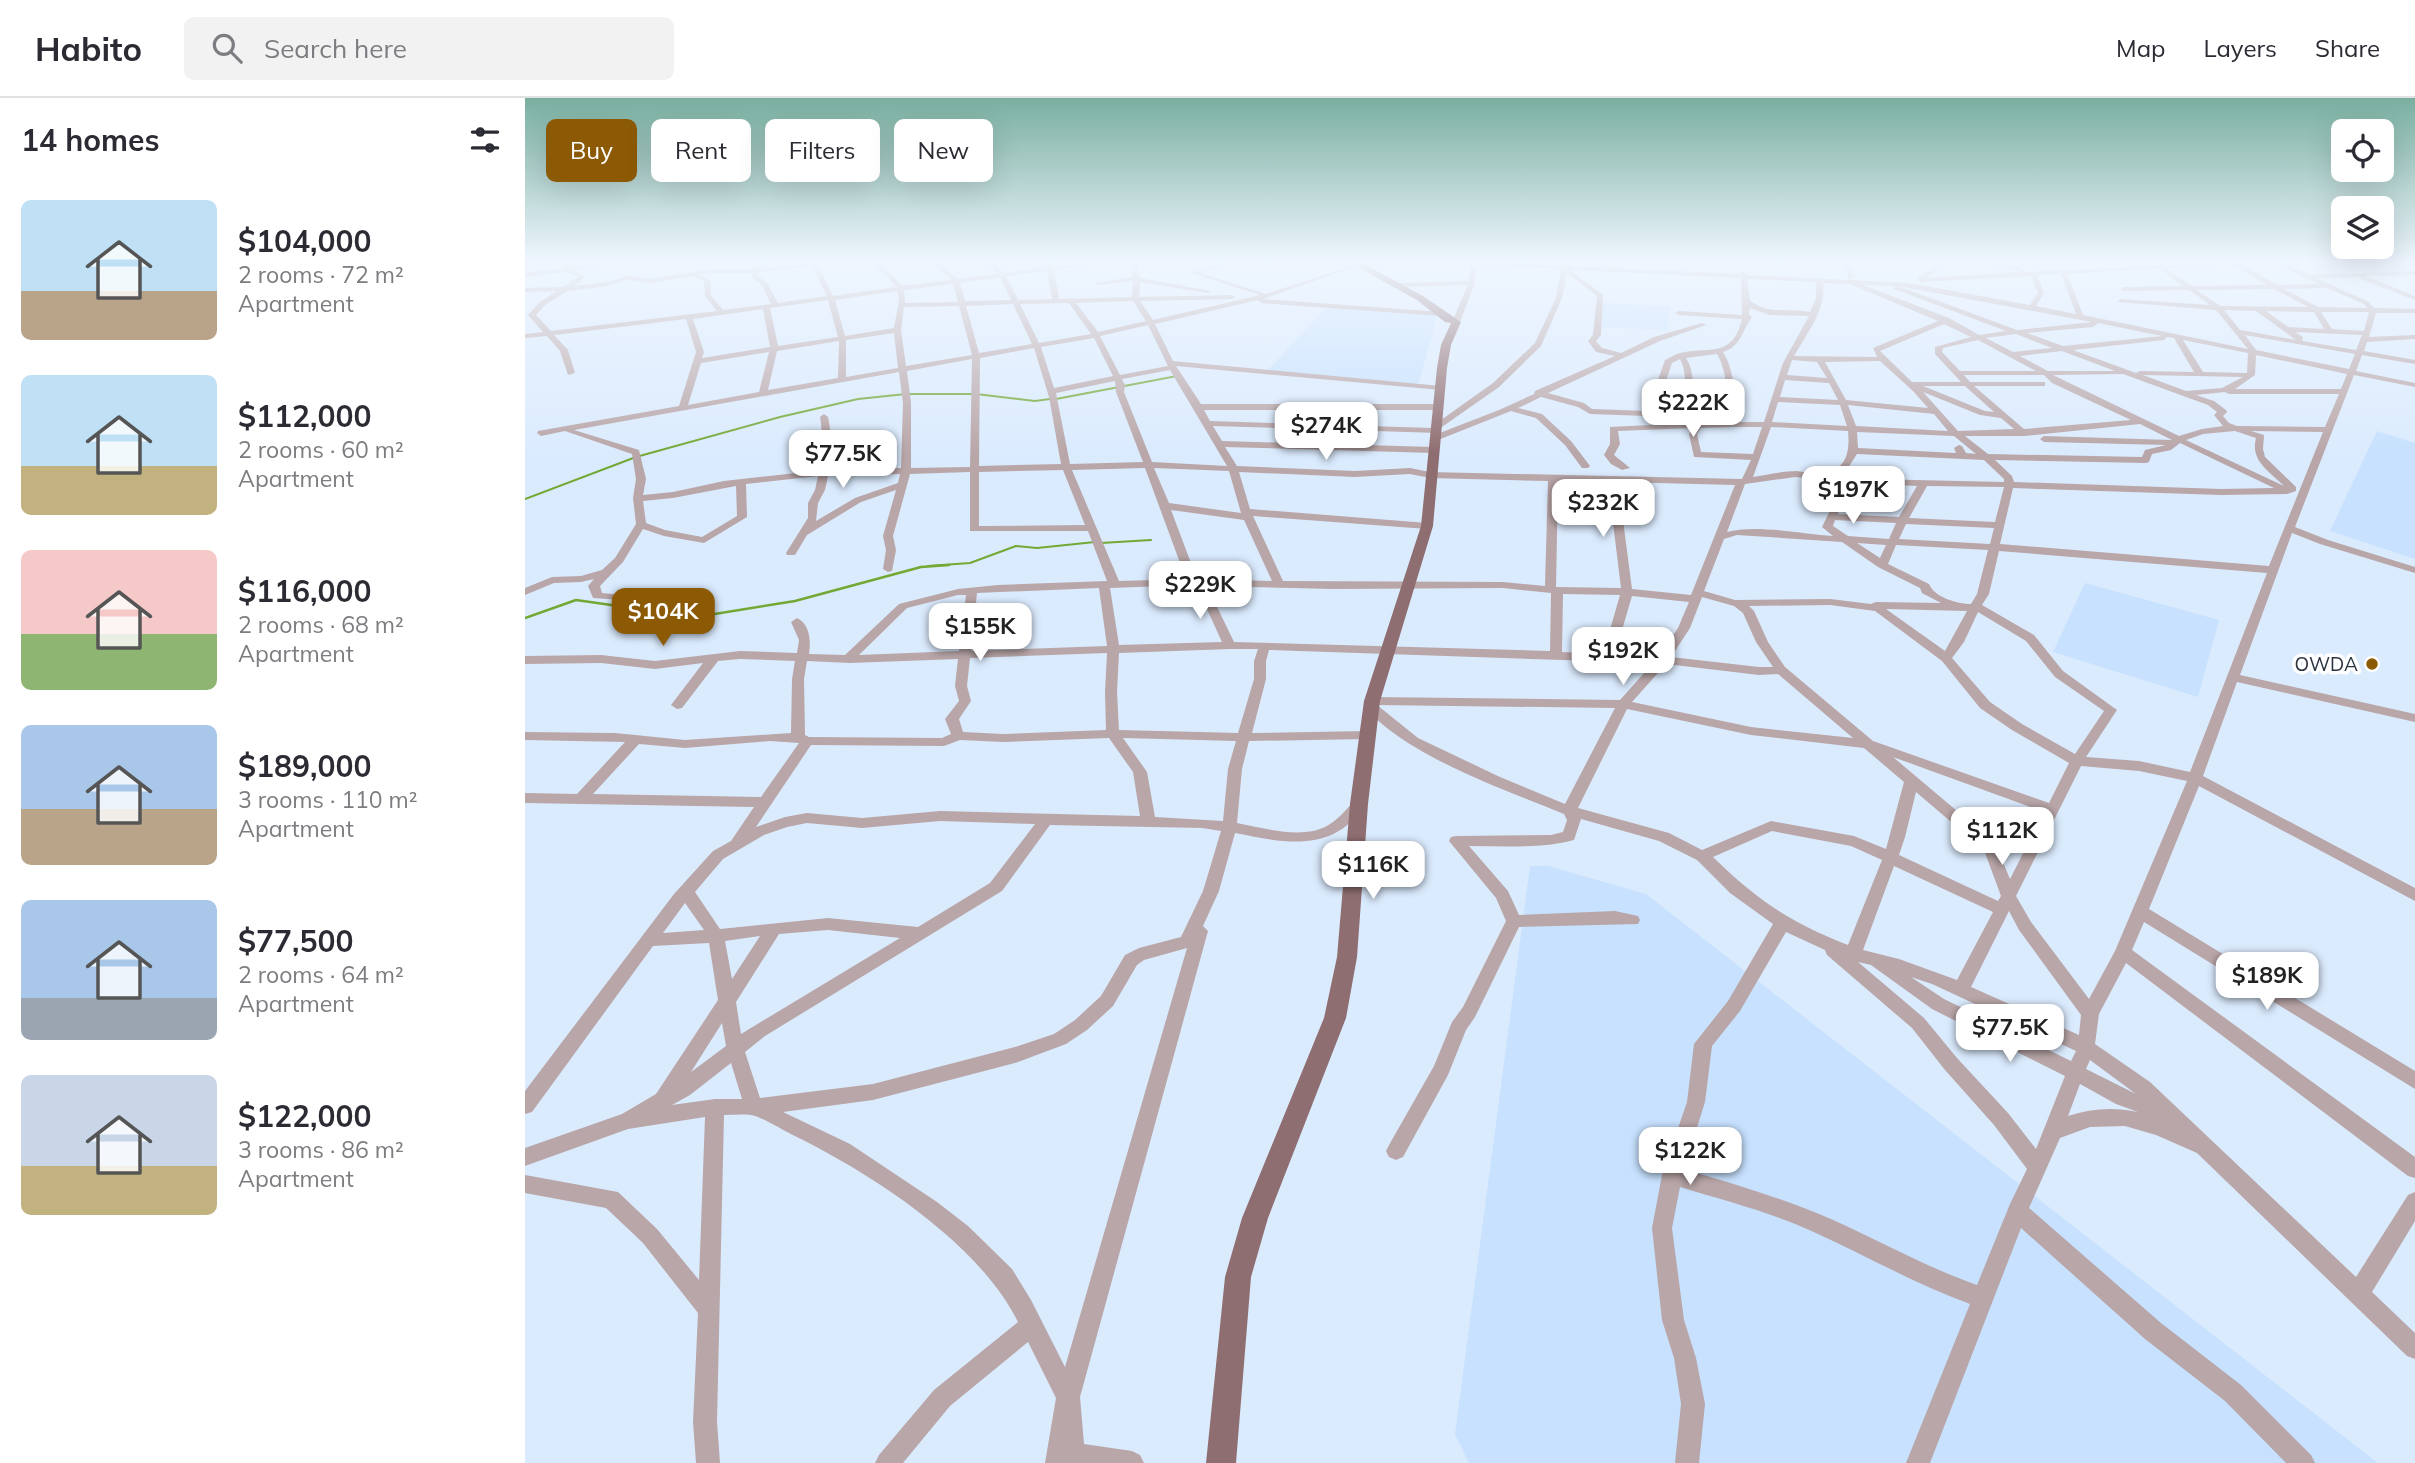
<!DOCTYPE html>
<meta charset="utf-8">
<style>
body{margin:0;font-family:Mulish,sans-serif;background:#f2f2f3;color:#2b2b33;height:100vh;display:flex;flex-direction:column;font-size:26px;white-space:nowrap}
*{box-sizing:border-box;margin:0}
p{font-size:23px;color:#7c7c81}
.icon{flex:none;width:38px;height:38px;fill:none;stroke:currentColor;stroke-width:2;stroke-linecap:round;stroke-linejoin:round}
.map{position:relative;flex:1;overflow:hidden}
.details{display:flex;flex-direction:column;background:#fff;width:525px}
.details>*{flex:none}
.hud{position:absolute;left:21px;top:21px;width:665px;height:63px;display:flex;gap:14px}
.controls{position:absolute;left:1806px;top:21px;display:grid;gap:14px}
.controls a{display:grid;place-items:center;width:63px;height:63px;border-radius:10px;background:#fff;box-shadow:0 7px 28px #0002;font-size:35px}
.price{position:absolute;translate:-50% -60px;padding:0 16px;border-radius:14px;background:#fff;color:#222;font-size:23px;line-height:46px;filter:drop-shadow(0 2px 4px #0008)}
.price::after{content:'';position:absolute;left:50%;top:42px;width:21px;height:16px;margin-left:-10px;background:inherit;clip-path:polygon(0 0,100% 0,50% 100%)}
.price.current{background:#8c5905;color:#fff}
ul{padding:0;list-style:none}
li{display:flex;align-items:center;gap:21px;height:175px;padding:0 21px}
li span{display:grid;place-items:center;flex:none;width:196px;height:140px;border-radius:10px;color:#555}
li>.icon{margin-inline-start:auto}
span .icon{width:84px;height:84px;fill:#fffc;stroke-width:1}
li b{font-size:30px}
h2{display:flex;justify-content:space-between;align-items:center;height:84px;padding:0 21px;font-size:30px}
.pill{padding:0 24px;border-radius:10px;background:#fff;box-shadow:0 7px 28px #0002;font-size:24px;line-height:63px}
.pill.current{background:#8c5905;color:#fff}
header{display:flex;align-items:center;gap:42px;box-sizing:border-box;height:98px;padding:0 35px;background:#fff;border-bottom:2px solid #e1e1e2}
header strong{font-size:33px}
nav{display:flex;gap:38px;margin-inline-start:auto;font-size:24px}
.search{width:490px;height:63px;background:#f2f2f3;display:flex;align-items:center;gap:18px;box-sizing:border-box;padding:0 24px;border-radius:10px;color:#7c7c81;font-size:26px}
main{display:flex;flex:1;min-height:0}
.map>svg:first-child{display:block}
.built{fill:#c7e1fe}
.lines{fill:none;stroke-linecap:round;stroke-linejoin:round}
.stream-far1{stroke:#73a834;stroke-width:2}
.stream{stroke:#73a834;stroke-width:2.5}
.minor{fill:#b9a6a8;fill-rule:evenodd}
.major{fill:#8f6e71;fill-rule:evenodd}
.poi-dot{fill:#8c5905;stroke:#fff;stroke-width:2.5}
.labels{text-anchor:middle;stroke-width:7;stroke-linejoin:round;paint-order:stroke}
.poi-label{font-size:19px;fill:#293440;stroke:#fff;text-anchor:end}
</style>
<header>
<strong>Habito</strong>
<div class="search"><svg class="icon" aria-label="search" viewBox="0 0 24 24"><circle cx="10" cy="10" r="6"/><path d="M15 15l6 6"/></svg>Search here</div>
<nav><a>Map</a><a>Layers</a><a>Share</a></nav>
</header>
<main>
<section class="details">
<h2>14 homes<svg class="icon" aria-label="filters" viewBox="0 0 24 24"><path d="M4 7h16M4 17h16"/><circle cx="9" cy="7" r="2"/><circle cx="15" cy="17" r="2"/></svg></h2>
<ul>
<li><span style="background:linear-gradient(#bfe0f5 65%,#b9a48a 0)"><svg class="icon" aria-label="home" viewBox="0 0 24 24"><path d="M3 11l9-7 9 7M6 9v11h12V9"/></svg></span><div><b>$104,000</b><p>2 rooms · 72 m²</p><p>Apartment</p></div></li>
<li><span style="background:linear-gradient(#bfe0f5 65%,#c2b280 0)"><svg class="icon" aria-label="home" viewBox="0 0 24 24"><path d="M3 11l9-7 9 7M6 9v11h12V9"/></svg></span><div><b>$112,000</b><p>2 rooms · 60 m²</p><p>Apartment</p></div></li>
<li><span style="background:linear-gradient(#f6c9c9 60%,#8fb573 0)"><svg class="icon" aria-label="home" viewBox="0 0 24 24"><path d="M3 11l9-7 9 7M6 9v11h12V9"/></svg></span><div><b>$116,000</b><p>2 rooms · 68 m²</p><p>Apartment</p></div></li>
<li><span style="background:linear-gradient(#a9c7e8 60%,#b9a48a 0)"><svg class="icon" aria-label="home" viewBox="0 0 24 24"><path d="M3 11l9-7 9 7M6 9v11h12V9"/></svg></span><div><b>$189,000</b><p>3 rooms · 110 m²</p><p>Apartment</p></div></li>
<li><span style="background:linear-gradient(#a9c7e8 70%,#9aa5b1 0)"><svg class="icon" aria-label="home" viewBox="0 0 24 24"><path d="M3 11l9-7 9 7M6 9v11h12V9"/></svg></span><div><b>$77,500</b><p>2 rooms · 64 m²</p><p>Apartment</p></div></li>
<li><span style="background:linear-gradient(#c9d6e8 65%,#c2b280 0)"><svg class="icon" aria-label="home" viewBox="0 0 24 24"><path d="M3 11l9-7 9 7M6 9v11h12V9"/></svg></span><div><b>$122,000</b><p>3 rooms · 86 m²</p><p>Apartment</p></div></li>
</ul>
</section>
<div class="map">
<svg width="1890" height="1365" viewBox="0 0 1890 1365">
<rect width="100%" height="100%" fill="#dbebfe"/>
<g class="built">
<path d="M1077,205L1145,208L1143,232L1077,229Z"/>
<path d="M801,210L913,216L893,287L741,274Z"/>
<path d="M1852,333L1890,345V461L1805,433Z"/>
<path d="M1560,485L1694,522L1673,599L1528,554Z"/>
<path d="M1005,768H1023L1121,796L1853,1365H944L930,1336Z"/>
</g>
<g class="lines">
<g class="stream-far1">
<path d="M531,301L652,278"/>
<path d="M0,401L111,359L255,319L333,301L381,296H451L510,303L525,301"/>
<path d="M576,445L626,442"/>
<path d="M403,468L445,465L491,448L512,450L570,444"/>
</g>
<path class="stream" d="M0,520L51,502L171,519L270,503L396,469L424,467"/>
<g class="minor">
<path d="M39,164H45L47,169L83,164L51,173L60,179L49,188L82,184L102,178L126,181L185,171H230L234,168L237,170L303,164L293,167L308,198L371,189L361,177L342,164C357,164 368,178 377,188L426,182L406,164H413L433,181L473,176L461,164H468L479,175L521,169L518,164H522L527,168L577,164L529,172L534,201L607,199L608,183L573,187L570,185L608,179L606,164H612L615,180L686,193L683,195L615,184L614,199L707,197L710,199L707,201L615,203L628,222L735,197L666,175L698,164H707L676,175L741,196L838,164V166L738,201L916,214L920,216L916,218L736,205L733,202L630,226L648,263L916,288L920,290L916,292L651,268L676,306H914L918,309L914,312H679L685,323L908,330L909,327L968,285L1010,245L1031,200L1036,171L953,167L951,164L1037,167L1038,164H1044V168L1215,176L1218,173L1222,177L1384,185L1505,207L1513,195L1506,178L1396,184L1393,180L1418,164H1425L1401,180L1493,174L1491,172L1457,164L1493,168L1500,174L1713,164L1752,187L1794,186L1747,164H1755L1785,177L1890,173V177L1840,178L1890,198V202L1836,181V179L1791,180L1844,204L1849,210L1890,211V215H1851L1844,239L1890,237V241L1842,244L1839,253L1890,262V266L1837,257L1831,273L1890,285V289L1829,277L1770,429L1803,442L1890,469V475L1795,446L1767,435L1715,577L1890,616V624L1712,584L1678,678L1890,790V803L1674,688L1624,811L1890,973V991L1619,824L1607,852L1890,1059V1080L1883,1078L1601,865L1574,916L1570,946L1625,984L1831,1179L1883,1097L1890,1094V1123L1847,1194L1890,1235V1261L1882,1258L1672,1055L1631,1037L1600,1028L1565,1029L1535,1040L1504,1110L1636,1225L1716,1287L1786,1357L1790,1365H1761L1700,1303L1620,1241L1496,1130L1405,1365H1381L1445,1206C1392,1187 1344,1159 1293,1136C1249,1115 1201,1103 1155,1089L1147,1130L1159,1222L1171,1260L1180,1306L1174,1365H1150L1156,1306L1149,1260L1137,1222L1127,1130L1137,1077L1162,1004L1169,946L1203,903L1248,826L1205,795L1172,762L1134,743L1056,721L1049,742C1016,751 979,748 944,748L983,793L994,817L1090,813L1113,818L1115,822L1113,826L994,829L950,919L941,932L923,977L878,1059L871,1062L864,1059L861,1053L864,1047L909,968L927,924L938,909L981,823L971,800L924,743L926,739L931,738L1026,737L1038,734L1042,722L1039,716C980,692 880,657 840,609L843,606L841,603L842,600L847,599L1095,602L1128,565L744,552L741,563V581L727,635L843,633L850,637L843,641L724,643L717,671L712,725C738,730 775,741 800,729C812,723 821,712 829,703H839L841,706C808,756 761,745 710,735L694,793L678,828L683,833L555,1299L559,1346L607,1353L615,1357L619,1365H520L531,1300L503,1244L425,1308L378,1365H350L354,1357L409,1292L493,1224C454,1145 347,1076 270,1038C257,1032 240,1020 226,1017C218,1016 208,1017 199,1017L192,1324L195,1365H171L168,1324L173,1215L118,1145L81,1110L0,1095V1077L93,1094L132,1131L174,1182L180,1019L103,1031L0,1068V1050L97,1016L131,996L193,902L184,845L128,848L7,1014L0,1016V993L149,796L188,753L206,743L229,709L0,705V695L52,696L100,644L0,642V634L90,635L160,642L266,635L267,581L270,563L215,561L193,563L157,610L152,611L146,607L178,565L130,571L76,565L0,566V558L76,557L130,563L215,553L272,555L274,542L266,524L272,520C285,526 286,543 284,556L320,557L374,506L433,491L473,487L582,483L563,433H445V374L385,376L368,438L371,452L367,473L363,474L358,471L361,452L358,438L371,392L336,404L282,437L270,457H262L261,455L283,420V405L290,392L293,378L221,386L222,419L179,445L139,438L118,431L98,464L75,488L77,495L107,498L111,499V503L68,500L63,488L69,481L56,484L29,485L0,497V490L27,479L56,478L77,472L90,460L111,426L108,400L111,381L107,356L40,333L16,338L12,335L13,333L154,308L171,254L161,221L29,237L43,252L50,275L43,277L35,253L22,238L0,240V236L18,234L3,217L15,204L32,193L0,194V190L39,189L53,179L42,174L0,179V175L40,170ZM1705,166L1742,187L1667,188L1641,170ZM287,168L302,198L253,205L242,185L233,178L235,174ZM1634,170L1658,188L1599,189L1596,191L1599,193L1664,192L1685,207L1595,201L1593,204L1691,212L1723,251L1558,217L1542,176ZM1045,172L1216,180L1217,217L1154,213L1150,215L1154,217L1217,221C1207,261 1185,248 1155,255C1151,256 1144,260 1140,262L1122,313L1067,311L1059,305L1023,295L1135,243L1181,227L1177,225L1129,239L1096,255L1077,250L1071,243L1076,237L1078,197ZM522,173L527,201L493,202L481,178ZM185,175H228L226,179L237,187L246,206L198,212L186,198L185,182L175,177ZM1042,175L1072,198L1068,237L1063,243L1071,254L1090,258L1010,293L1009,296L974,312L907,338V342H913L986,313L1011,320L1040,347L1057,370H1063L1065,368L1046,343L1017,316L993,310L1016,299L1053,309L1065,316L1122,318L1165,325L1085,329V346L1079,357L1086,366L1097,372L1105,370L1089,357L1095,346L1093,333L1167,330L1164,336L1169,359L1226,362L1217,381L905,374L885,370L830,373L712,368L700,349L909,355L914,352L909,349L697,343L688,328L914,335V331L974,289L1016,248L1037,200ZM1536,176L1551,216L1511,208L1519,195L1512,177ZM168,178L179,183L180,198L192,213L26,233L11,217L20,207L42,193L83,188L102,182L126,185ZM475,179L486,202L440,203L435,185ZM1222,181L1291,184V200L1285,214C1264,209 1242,218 1225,202ZM1298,185L1325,186L1413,223L1348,250L1352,259L1269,258C1281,237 1302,210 1298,185ZM428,186L433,204L380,205L379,192ZM1338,187L1370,188L1369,191L1481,233L1454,237L1424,220ZM1373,188L1567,224L1492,232ZM1802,190L1839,206L1842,210L1793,209L1759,191ZM1749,191L1783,209L1695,208L1672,192ZM372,193L374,202L369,230L320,238L310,202ZM303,202L313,239L253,248L245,210ZM608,203L621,223L573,234L551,205ZM544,205L566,236L514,245L495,206ZM488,206L507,246L454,255L441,208ZM434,208L447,257L381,268L376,232L379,209ZM1225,210L1244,217L1284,218L1258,265L1239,324H1214C1210,301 1210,273 1198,254C1217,248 1217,232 1227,219L1224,217ZM238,211L245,249L177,260L179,254L168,221ZM1699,212L1731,213L1771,242L1715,232ZM1741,213L1789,214L1799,231L1763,229ZM1796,214H1844L1839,233L1807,231ZM1573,225L1637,238L1538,248L1502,235L1568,229ZM1419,226L1446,239L1410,249V256L1436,284H1387L1355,253ZM623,227L643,268L595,277L575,238ZM1770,234L1837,237L1831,252L1777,243L1778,239ZM369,235L373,270L321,279V242ZM1491,236L1527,250L1488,254L1461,240ZM1720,237L1830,256L1824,271L1731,252ZM1642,239L1649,240L1669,274L1615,273L1611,275L1548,252L1639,242ZM569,240L588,278L529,290L516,249ZM1453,242L1511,273H1435L1417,254L1418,250ZM1658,242L1723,255L1722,275L1678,274ZM314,243L313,280L243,292L252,253ZM509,250L524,299L536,366L454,368L455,260ZM1537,253L1590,273H1523L1495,258ZM244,254L234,294L163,307L176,265ZM1192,256C1203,274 1202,302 1205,324L1176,325C1161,313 1175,281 1161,260ZM1731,257L1822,276L1816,291H1710L1730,277ZM447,261L445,369L386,370V305L382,273ZM1155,261C1165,280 1156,299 1162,319L1130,315L1147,265ZM1267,262L1292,264L1302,280L1262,277ZM1355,263L1388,293L1403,310L1321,302L1300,264ZM645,272L702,368L627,364L599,294L600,287L597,281ZM374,274L378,305L376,370L291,373C304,355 308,341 303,319L299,316L295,319C299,342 295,356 281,374L199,383L148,394L118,397L121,381L114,352L49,332ZM1598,276L1683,307L1692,314L1689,317L1698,328L1677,331L1654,338L1528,277ZM1439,277H1519L1527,285L1606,322L1499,331L1449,288H1520V284H1445ZM1618,277L1718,279L1697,290L1661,293ZM1260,282L1304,285L1313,302L1255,299ZM590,283L591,294L618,364L545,366L531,295ZM1398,288H1440L1469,314L1460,313ZM1398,294L1455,317L1476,320L1489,331L1433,333ZM1700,294L1704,296H1814L1800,329L1712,328L1704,325L1698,318L1702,314L1701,312L1689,303L1671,297ZM1253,304L1315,307L1322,328L1247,324ZM1323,307L1409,316L1423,333L1331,328ZM1615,326L1647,342L1519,338L1515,341L1519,344L1641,347L1620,352L1617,359L1463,356L1440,338H1499ZM1207,329H1237L1228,356L1176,354L1172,336L1176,330ZM1246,329L1323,333C1325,353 1322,371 1299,376C1291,377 1280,374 1272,373C1257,373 1242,377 1228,379ZM1710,333L1731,340C1725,363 1744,373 1759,388L1661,342L1678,336ZM1726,333L1798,334L1744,468L1475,446L1488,390L1696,397L1762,396L1771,393V389L1740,359L1738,351L1739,337ZM1332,334L1429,338L1451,356L1441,355L1437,348L1434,347L1429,350L1431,355L1333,350ZM1655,345L1749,390L1696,391L1489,384L1487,378L1470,362L1621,365L1624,364L1627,356L1646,352ZM1332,356L1459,362L1479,381V384L1345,381L1312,378L1321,373ZM620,370L661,481L594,483L547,372ZM629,370L704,373L716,415L644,405ZM538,372L560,427L454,428V374ZM714,374L830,379L885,376L905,380L1023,383L1020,488L978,484L758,483L728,418L902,431L907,428L902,425L725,411ZM375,376L373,385L330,400L291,423L293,405L300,392L303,378ZM1270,379L1319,384L1297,429L1308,438C1277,436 1230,426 1202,434L1220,386ZM1033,383L1083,384L1096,490L1031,489ZM1093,384L1210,387L1166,497L1107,491ZM1328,385L1392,388L1374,419L1313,416ZM211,388L212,418L177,439L140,432L121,425L118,403L148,400ZM1402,388L1479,389L1470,424L1384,420ZM646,412L719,422L747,483L672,481ZM1310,422L1371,425L1364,441L1323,438L1308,428ZM1381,426L1469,430L1465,446L1374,441ZM1212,437L1317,444L1353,469L1395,490L1397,495L1416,505L1351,504L1346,506L1305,501L1210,502L1179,493L1199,441ZM1332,445L1361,447L1355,460ZM1371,447L1463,452L1452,496L1446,506C1432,506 1409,499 1404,486L1363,466ZM1474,453L1742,475L1665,674L1614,663L1561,659L1592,612L1538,573L1509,537L1457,507L1464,496ZM668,487H671L697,544L594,547L585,490ZM682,488L808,491L978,490L1026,495L1025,553L709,544ZM574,490L582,548L446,553L452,495ZM1038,496L1095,497L1078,556L1037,554ZM433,497H441L434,553L334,557L382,510ZM1107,498L1164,504L1153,530L1134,558L1090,556ZM1177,499L1209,508L1218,515L1231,544L1248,569H1234L1146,559L1165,530ZM1305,507L1350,513L1417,563L1455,610L1487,632L1544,665L1524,705L1348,643L1260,569L1243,544L1229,513L1224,508ZM1361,511L1442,513L1420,553ZM1453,514L1501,543L1530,579L1579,613L1550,656L1497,626L1465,604L1427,560L1439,544ZM705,551H733L729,563V581L713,635L594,632L592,594L594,555ZM582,555L580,594L581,632L478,636L438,634L434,621L446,603L442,588L445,560ZM433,561L430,588L434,603L420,621L426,636L417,640L284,639L280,637L279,581L282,563L325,565ZM1141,566L1234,577L1253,576L1328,640L1226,629L1107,604ZM852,607L1090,610L1040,706L975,679L893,640ZM1102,611L1226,637L1339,650L1379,684L1361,751L1329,738L1246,723L1177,752L1144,735L1053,710ZM584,640L608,674L615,718L415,713L337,720L282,715L260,719L231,729L286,647L419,648L435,642L478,644ZM598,640L711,643L703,671L698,723L630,719L622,674ZM245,643L274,645L236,699L68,696L114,646L160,650ZM1368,659L1519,714L1485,781L1470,745ZM1556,668L1614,673L1662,683L1590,853L1564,901L1506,824L1491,798ZM1391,694L1459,752L1476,798L1473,803L1374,757L1380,739ZM415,723L510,726L465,785L393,829L303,820L195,831L170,794L198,761L239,737L262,729L282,725L337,730ZM525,727L677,730L696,733L678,793L656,839L614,850L600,857L576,898L550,922L529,936L490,949L348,986L235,1000L220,954L240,938L477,793ZM1247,733L1326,748L1357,762L1323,847C1265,824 1233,803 1188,759ZM1369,768L1468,814L1432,882L1374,861L1338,852ZM160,805L179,832L138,835ZM1484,813L1494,832L1556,917L1554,937L1446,889ZM303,832L375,840L216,936L211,904L254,836ZM1261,834L1300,852L1302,857L1387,930L1420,972L1469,1027L1502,1071L1485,1106L1452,1187C1401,1169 1355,1143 1306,1121C1258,1100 1208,1086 1159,1071L1180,1004L1187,948L1215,913ZM235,838L207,881L200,843ZM662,850L540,1269L506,1202L487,1171L443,1128L412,1104L325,1046L258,1014L348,1002L490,965L541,946L562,932L588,908L612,867L619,862ZM1333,864L1346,867L1407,911L1540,978L1511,1051L1483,1015L1432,960L1399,920ZM1386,879L1407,886L1551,953L1546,963L1419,901ZM197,925L201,948L166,974ZM1565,962L1611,996L1613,997L1561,971ZM206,965L217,1001H190L147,1007L165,997ZM1555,986L1591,1006L1613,1014C1589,1009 1567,1010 1543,1018Z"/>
<path d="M1299,164L1326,167L1328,180L1323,181L1321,169Z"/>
<path d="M945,167L950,168V185L934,226L927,224L943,187L874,189L871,187L874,185L944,183Z"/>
</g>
<path class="major" d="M833,164H841V167L898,198L936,224L926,247L922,270L908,428L855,603L843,706L832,859L821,920L743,1120L726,1179L711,1365H681L700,1179L717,1120L799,920L812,859L825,706L839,603L896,428L912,270L916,247L926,225L920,224L892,202L834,170Z"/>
</g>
<linearGradient id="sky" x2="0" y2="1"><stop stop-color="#79afa0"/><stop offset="0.46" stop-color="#eff6ff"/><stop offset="1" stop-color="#eff6ff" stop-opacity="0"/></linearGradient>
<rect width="1890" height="355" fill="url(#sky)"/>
<circle class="poi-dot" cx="1847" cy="566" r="7"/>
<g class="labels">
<g class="poi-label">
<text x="1833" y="573">OWDA</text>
</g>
</g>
</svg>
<div class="controls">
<a><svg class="icon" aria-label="locate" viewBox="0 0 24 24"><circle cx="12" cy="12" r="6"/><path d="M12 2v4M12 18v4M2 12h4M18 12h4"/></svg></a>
<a><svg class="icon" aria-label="layers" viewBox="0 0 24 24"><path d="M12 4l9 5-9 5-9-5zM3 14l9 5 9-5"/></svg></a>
</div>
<b class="price" style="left:1168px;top:341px">$222K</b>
<b class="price" style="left:801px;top:364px">$274K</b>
<b class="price" style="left:318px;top:392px">$77.5K</b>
<b class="price" style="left:1328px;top:428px">$197K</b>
<b class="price" style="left:1078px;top:441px">$232K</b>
<b class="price" style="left:675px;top:523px">$229K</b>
<b class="price current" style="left:138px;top:550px">$104K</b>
<b class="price" style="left:455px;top:565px">$155K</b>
<b class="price" style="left:1098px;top:589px">$192K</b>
<b class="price" style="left:1477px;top:769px">$112K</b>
<b class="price" style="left:848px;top:803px">$116K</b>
<b class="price" style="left:1742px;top:914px">$189K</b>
<b class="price" style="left:1485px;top:966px">$77.5K</b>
<b class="price" style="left:1165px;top:1089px">$122K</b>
<div class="hud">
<a class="pill current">Buy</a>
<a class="pill">Rent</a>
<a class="pill">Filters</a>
<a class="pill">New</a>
</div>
</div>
</main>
